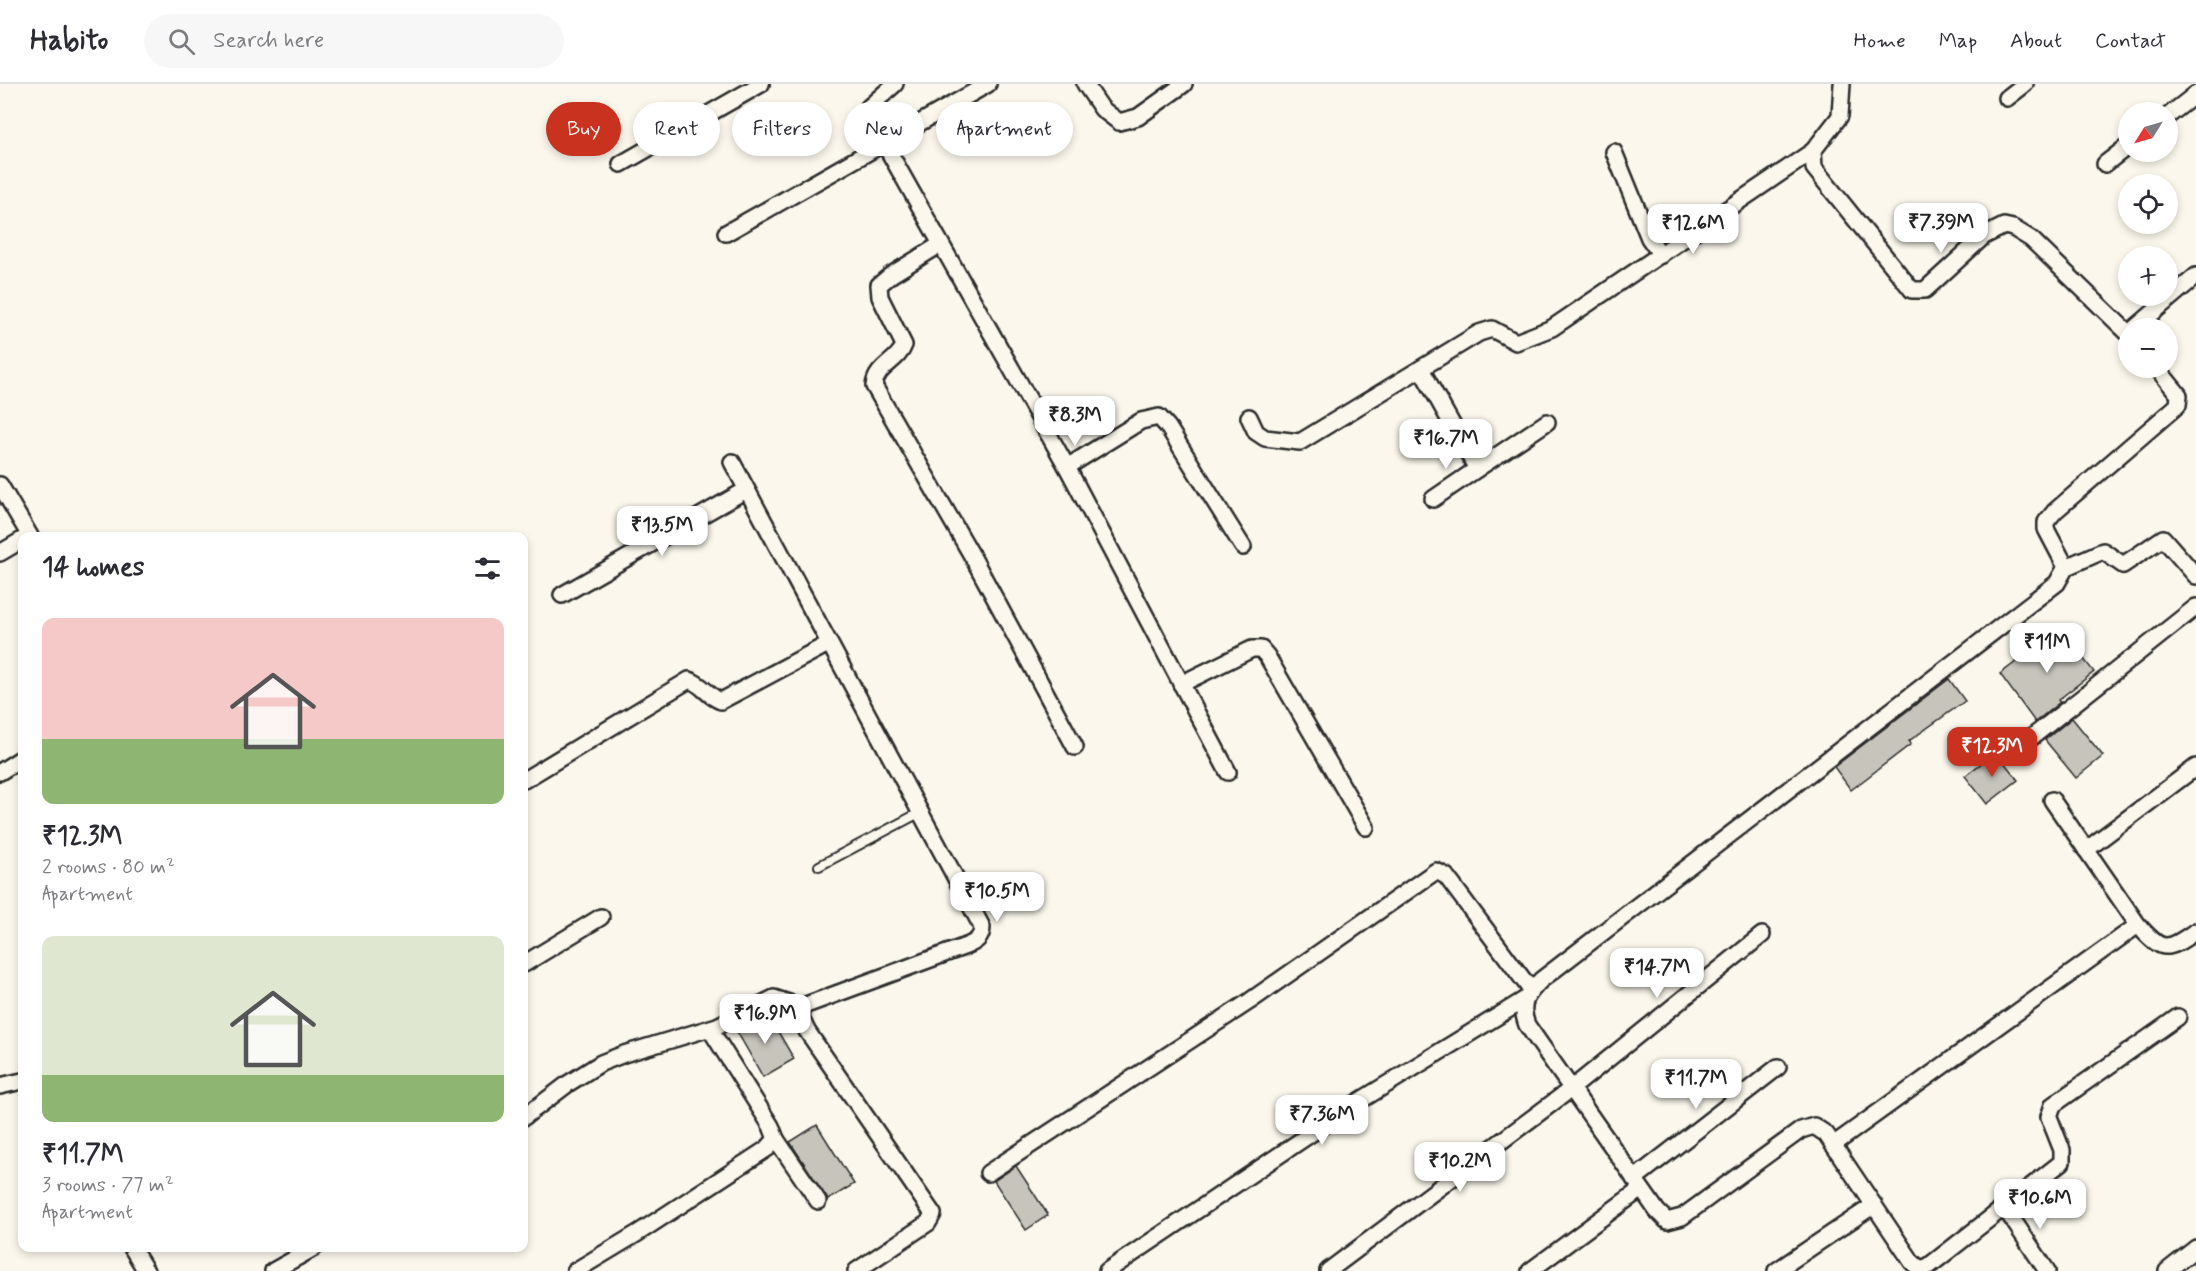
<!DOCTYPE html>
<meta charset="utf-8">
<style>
body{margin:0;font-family:Mynerve,sans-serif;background:#f7f7f7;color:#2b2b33;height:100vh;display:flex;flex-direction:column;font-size:22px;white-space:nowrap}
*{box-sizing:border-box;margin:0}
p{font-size:20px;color:#7c7c81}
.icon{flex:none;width:33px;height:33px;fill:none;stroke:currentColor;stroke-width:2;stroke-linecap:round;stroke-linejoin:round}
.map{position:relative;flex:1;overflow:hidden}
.drawer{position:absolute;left:18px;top:448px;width:510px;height:720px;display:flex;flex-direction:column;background:#fff;border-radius:12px;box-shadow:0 3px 9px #0003}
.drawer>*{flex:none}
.top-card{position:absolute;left:546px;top:18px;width:570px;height:54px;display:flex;gap:12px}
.needle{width:39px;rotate:233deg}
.tools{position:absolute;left:2118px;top:18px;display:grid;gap:12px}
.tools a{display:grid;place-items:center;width:60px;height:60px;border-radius:50%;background:#fff;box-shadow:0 3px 9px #0003;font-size:30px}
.price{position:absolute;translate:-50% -51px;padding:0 14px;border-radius:12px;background:#fff;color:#222;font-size:20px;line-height:39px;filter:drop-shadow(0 2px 3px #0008)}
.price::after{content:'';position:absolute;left:50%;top:36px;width:18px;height:14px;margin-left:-9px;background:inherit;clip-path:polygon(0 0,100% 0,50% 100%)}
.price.active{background:#c8321e;color:#fff}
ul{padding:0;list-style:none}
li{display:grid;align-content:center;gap:12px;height:318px;padding:0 24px}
li span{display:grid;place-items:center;height:186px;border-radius:12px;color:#555}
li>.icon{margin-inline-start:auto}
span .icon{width:108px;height:108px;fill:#fffc;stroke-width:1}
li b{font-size:26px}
h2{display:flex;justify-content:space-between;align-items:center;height:72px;padding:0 24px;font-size:26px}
.tag{padding:0 21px;border-radius:27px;background:#fff;box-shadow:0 3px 9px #0003;font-size:21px;line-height:54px}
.tag.active{background:#c8321e;color:#fff}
header{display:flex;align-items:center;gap:36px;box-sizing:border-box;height:84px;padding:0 30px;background:#fff;border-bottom:2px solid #e1e1e2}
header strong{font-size:28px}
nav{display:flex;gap:33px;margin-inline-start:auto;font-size:21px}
.search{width:420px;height:54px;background:#f7f7f7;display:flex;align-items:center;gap:15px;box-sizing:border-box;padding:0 21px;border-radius:33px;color:#7c7c81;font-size:22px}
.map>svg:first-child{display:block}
.building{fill:#c7c4bc;stroke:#2b2b2b;stroke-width:1.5}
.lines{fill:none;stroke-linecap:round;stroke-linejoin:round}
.lane-casing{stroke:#2b2b2b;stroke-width:12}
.street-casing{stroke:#2b2b2b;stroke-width:20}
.lane{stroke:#fbf7ec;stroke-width:8}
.street{stroke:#fbf7ec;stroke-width:15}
</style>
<header>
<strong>Habito</strong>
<div class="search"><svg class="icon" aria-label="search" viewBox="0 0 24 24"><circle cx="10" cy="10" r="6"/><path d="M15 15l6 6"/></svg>Search here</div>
<nav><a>Home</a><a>Map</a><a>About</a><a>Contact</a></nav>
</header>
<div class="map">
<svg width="2196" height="1187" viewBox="0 0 2196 1187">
<rect width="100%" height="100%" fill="#fbf7ec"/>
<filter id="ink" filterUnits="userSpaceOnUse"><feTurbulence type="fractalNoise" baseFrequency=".0167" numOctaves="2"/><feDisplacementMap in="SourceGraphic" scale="12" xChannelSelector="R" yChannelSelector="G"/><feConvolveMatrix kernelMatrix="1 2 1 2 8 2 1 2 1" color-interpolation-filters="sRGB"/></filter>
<g filter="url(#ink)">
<g class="building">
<path d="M2058,542L2094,588L2058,616L2060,618L2035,638L2000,590L2032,566L2030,564Z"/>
<path d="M1949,595L1965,617L1909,657L1911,660L1851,706L1834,683Z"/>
<path d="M2072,634L2103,672L2076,694L2045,656Z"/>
<path d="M1996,668L2018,696L1987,720L1965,692Z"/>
<path d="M769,932L794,975L763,993L735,944L753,935L756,940Z"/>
<path d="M817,1041L854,1100L828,1116L790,1058Z"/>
<path d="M1016,1082L1048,1131L1026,1146L994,1097Z"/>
</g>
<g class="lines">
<g class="lane-casing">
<path id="lane" d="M819,782L921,728"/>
</g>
<g class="street-casing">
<g id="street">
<path d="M895,0L869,23L871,36L1067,383L1228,688"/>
<path d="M1085,0L1102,25L1119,38L1138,33L1184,0"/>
<path d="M1842,0L1840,32L1813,67L1814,84L1912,206H1925L1984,152L2004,142L2013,144L2031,155L2128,249"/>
<path d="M2007,14L2025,0"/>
<path d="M2168,32L2196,10"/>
<path d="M1614,68L1649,154L1661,171"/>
<path d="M621,80L761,0"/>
<path d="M2105,80L2128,62"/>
<path d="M726,149L988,0"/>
<path d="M941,160L891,191L879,201L880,213L904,261C898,278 876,282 874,302L971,470L1075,663"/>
<path d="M2135,244L2196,192"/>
<path d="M2157,284L2179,311L2178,321L2055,427L2046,438V445L2066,483L2057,499L1541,896C1526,911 1519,920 1527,941L1657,1127L1667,1137L1682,1133L1801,1046L1814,1042L1826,1050L1912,1178L1920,1185L1929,1182L2062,1078V1066L2049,1033L2053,1021L2178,933"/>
<path d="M1421,285L1477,385L1547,338"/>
<path d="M1249,333L1256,348L1265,354L1300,358L1479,249L1492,245L1516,258L1552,244L1813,67"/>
<path d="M1067,383L1141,337L1159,333L1168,343L1243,463"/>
<path d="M0,401L30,452"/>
<path d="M1433,415L1477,385"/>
<path d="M0,469L22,456"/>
<path d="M2066,483L2103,467L2123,481L2163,454L2196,492"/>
<path d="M562,511L746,406"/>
<path d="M1181,600L1252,565H1261L1267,572L1366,743"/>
<path d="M2017,665L2196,523"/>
<path d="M0,688L22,674"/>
<path d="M524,696L689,596C703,600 708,613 721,617L828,560"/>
<path d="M2052,716L2138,841C2162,868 2166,868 2196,847"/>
<path d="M2086,766L2196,683"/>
<path d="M524,880L601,833"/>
<path d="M795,921L807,947L933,1130L928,1139L856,1187"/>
<path d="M0,1002L22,997"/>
<path d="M524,1033L569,999L601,979L624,970L717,942L774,914L798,922L806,921L966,862C976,858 982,854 982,843L732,378"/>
<path d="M776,1055L818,1117"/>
<path d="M1833,1061L2138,841"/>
<path d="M988,1089L1250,917L1436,787L1446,792L1531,906"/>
<path d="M1634,1095L1778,983"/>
<path d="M2005,1124L2047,1187"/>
<path d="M132,1164L146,1187"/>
<path d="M273,1187L314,1164"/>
<path d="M575,1187L638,1149L768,1064L776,1055L771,1042L710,945"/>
<path d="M1107,1187L1358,1018L1524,916"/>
<path d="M1328,1187L1571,1005L1762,851"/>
<path d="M1530,1187L1641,1105"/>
<path d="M1776,1187L1874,1121"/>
<path d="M2167,1187L2196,1164"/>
</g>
</g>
<use href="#lane" class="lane"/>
<use href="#street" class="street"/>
</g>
</g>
</svg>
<div class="tools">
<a><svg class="needle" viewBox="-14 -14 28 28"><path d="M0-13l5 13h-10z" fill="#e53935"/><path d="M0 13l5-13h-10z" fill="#7c7c81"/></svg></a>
<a><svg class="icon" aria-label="locate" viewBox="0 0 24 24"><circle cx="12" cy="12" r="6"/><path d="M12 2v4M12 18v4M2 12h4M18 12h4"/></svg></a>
<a>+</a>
<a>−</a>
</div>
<b class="price" style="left:1941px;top:170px">₹7.39M</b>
<b class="price" style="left:1693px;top:171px">₹12.6M</b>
<b class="price" style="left:1075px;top:363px">₹8.3M</b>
<b class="price" style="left:1446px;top:386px">₹16.7M</b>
<b class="price" style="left:662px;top:473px">₹13.5M</b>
<b class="price" style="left:2047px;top:590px">₹11M</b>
<b class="price active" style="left:1992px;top:694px">₹12.3M</b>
<b class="price" style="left:997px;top:839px">₹10.5M</b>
<b class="price" style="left:1657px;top:915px">₹14.7M</b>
<b class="price" style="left:765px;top:961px">₹16.9M</b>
<b class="price" style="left:1696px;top:1026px">₹11.7M</b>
<b class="price" style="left:1322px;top:1062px">₹7.36M</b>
<b class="price" style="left:1460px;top:1109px">₹10.2M</b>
<b class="price" style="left:2040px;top:1146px">₹10.6M</b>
<div class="top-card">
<a class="tag active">Buy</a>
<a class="tag">Rent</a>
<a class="tag">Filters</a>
<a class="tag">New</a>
<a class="tag">Apartment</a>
</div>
<section class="drawer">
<h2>14 homes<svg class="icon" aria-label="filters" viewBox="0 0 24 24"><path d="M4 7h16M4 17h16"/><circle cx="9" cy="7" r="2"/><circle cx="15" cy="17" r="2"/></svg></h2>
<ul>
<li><span style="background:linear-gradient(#f6c9c9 65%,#8fb573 0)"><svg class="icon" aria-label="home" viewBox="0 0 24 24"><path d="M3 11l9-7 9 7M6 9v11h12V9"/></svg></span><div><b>₹12.3M</b><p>2 rooms · 80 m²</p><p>Apartment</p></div></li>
<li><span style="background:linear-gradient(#dfe7d0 75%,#8fb573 0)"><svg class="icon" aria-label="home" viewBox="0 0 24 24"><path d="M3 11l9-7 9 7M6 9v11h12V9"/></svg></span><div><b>₹11.7M</b><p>3 rooms · 77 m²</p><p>Apartment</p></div></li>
</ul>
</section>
</div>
